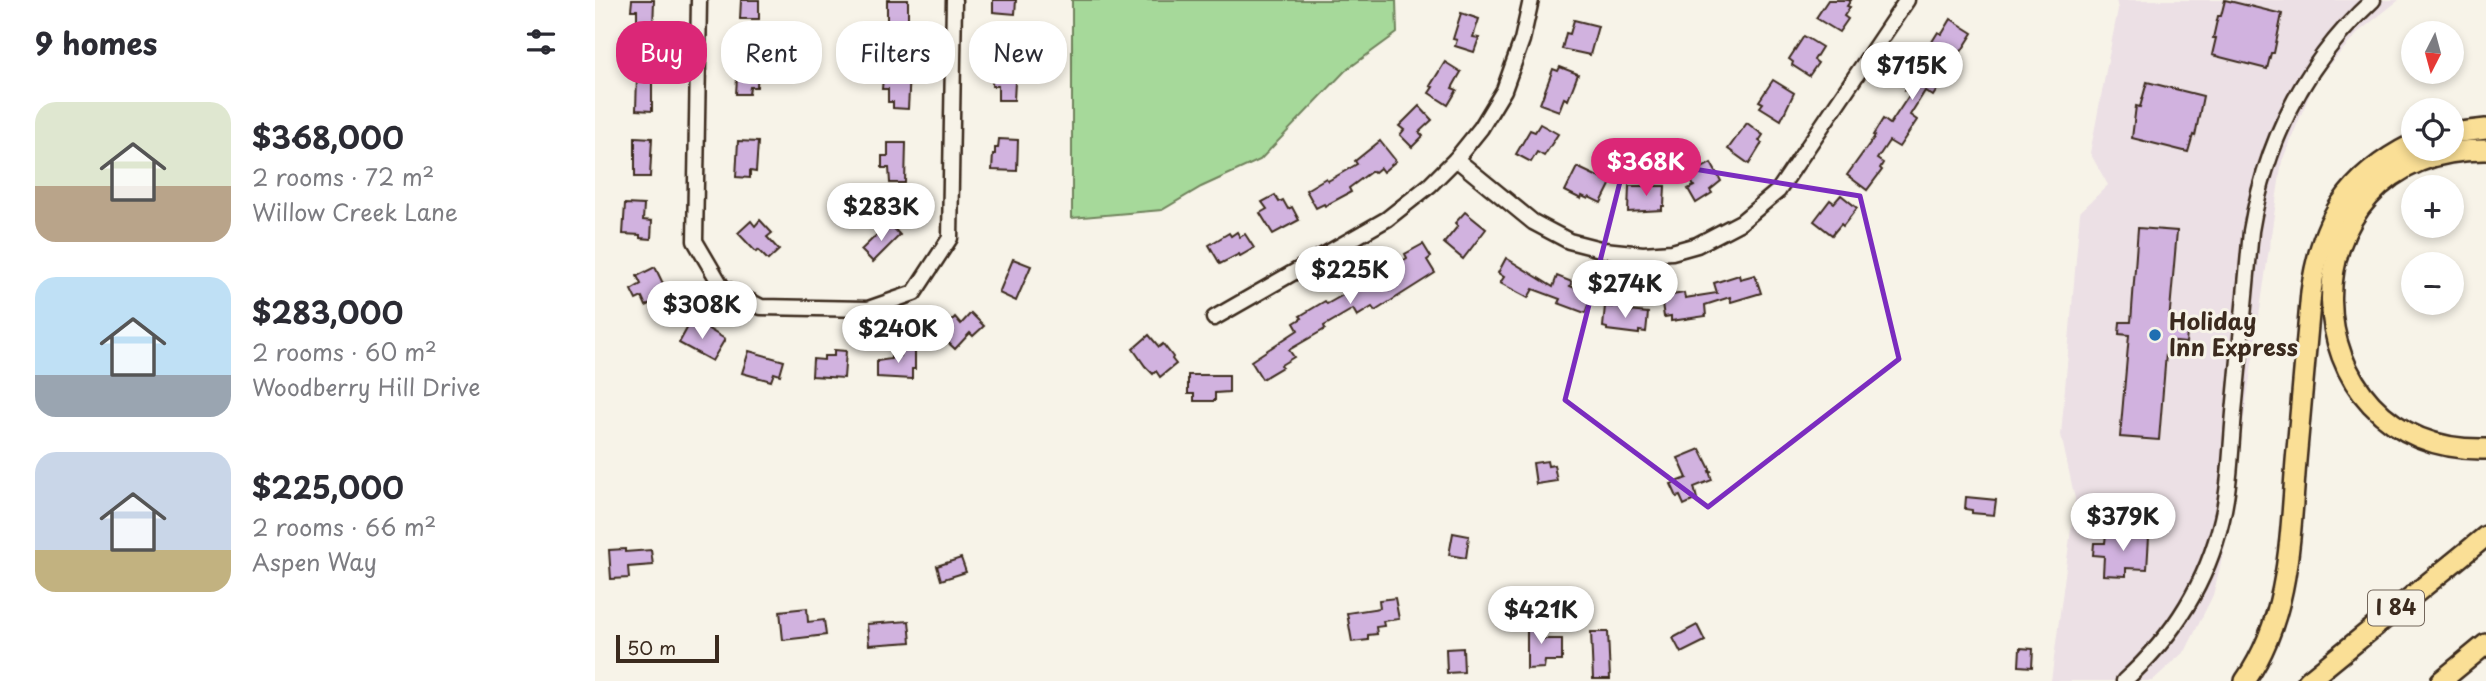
<!DOCTYPE html>
<meta charset="utf-8">
<style>
body{margin:0;font-family:"Playpen Sans",sans-serif;background:#f2f2f3;color:#2b2b33;height:100vh;display:flex;flex-direction:column;font-size:26px;white-space:nowrap}
*{box-sizing:border-box;margin:0}
p{font-size:23px;color:#7c7c81}
.icon{flex:none;width:38px;height:38px;fill:none;stroke:currentColor;stroke-width:2;stroke-linecap:round;stroke-linejoin:round}
.map{position:relative;flex:1;overflow:hidden}
.drawer{display:flex;flex-direction:column;background:#fff;width:595px}
.drawer>*{flex:none}
.hud{position:absolute;left:21px;top:21px;width:665px;height:63px;display:flex;gap:14px}
.needle{width:46px;rotate:186deg}
.tools{position:absolute;left:1806px;top:21px;display:grid;gap:14px}
.tools a{display:grid;place-items:center;width:63px;height:63px;border-radius:50%;background:#fff;box-shadow:0 4px 10px #0003;font-size:35px}
.scale{position:absolute;left:21px;bottom:18px;width:103px;box-sizing:border-box;padding-left:7px;border:4px solid #3b2a1e;border-top:0;font-size:19px;line-height:24px;white-space:nowrap;color:#3b2a1e;-webkit-text-stroke:5px #f7f3e8;paint-order:stroke}
.price{position:absolute;translate:-50% -60px;padding:0 16px;border-radius:24px;background:#fff;color:#222;font-size:23px;line-height:46px;filter:drop-shadow(0 2px 4px #0008)}
.price::after{content:'';position:absolute;left:50%;top:42px;width:21px;height:16px;margin-left:-10px;background:inherit;clip-path:polygon(0 0,100% 0,50% 100%)}
.price.active{background:#db2777;color:#fff}
ul{padding:0;list-style:none}
li{display:flex;align-items:center;gap:21px;height:175px;padding:0 35px}
li span{display:grid;place-items:center;flex:none;width:196px;height:140px;border-radius:21px;color:#555}
li>.icon{margin-inline-start:auto}
span .icon{width:84px;height:84px;fill:#fffc;stroke-width:1}
li b{font-size:30px}
h2{display:flex;justify-content:space-between;align-items:center;height:84px;padding:0 35px;font-size:30px}
.chip{padding:0 24px;border-radius:28px;background:#fff;box-shadow:0 4px 10px #0003;font-size:24px;line-height:63px}
.chip.active{background:#db2777;color:#fff}
main{display:flex;flex:1;min-height:0}
.map>svg:first-child{display:block}
.built{fill:#ece0e5}
.green{fill:#a6d99a;stroke:#70825c;stroke-width:2}
.building{fill:#d1b2df;stroke:#3b2a1e;stroke-width:2}
.lines{fill:none;stroke-linecap:round;stroke-linejoin:round}
.minor-casing{stroke:#3b2a1e;stroke-width:19}
.highway-casing{stroke:#3b2a1e;stroke-width:24}
.minor{stroke:#f7f3e8;stroke-width:14}
.highway{stroke:#fadf96;stroke-width:19}
.marked{fill:none;stroke:#7b2cbf;stroke-width:5;stroke-linejoin:round}
.poi-dot{fill:#1f6fb2;stroke:#f7f3e8;stroke-width:2.5}
.labels{text-anchor:middle;stroke-width:6;stroke-linejoin:round;paint-order:stroke}
.shield{fill:#f7f3e8;stroke:#73665b;stroke-width:2}
.shield-label{font-size:21px;font-weight:bold;fill:#3b2a1e}
.poi-label{font-size:23px;font-weight:bold;fill:#3b2a1e;stroke:#f7f3e8;text-anchor:start}
</style>
<main>
<section class="drawer">
<h2>9 homes<svg class="icon" aria-label="filters" viewBox="0 0 24 24"><path d="M4 7h16M4 17h16"/><circle cx="9" cy="7" r="2"/><circle cx="15" cy="17" r="2"/></svg></h2>
<ul>
<li><span style="background:linear-gradient(#dfe7d0 60%,#b9a48a 0)"><svg class="icon" aria-label="home" viewBox="0 0 24 24"><path d="M3 11l9-7 9 7M6 9v11h12V9"/></svg></span><div><b>$368,000</b><p>2 rooms · 72 m²</p><p>Willow Creek Lane</p></div></li>
<li><span style="background:linear-gradient(#bfe0f5 70%,#9aa5b1 0)"><svg class="icon" aria-label="home" viewBox="0 0 24 24"><path d="M3 11l9-7 9 7M6 9v11h12V9"/></svg></span><div><b>$283,000</b><p>2 rooms · 60 m²</p><p>Woodberry Hill Drive</p></div></li>
<li><span style="background:linear-gradient(#c9d6e8 70%,#c2b280 0)"><svg class="icon" aria-label="home" viewBox="0 0 24 24"><path d="M3 11l9-7 9 7M6 9v11h12V9"/></svg></span><div><b>$225,000</b><p>2 rooms · 66 m²</p><p>Aspen Way</p></div></li>
</ul>
</section>
<div class="map">
<svg width="1891" height="681" viewBox="0 0 1891 681">
<rect width="100%" height="100%" fill="#f7f3e8"/>
<filter id="ink" filterUnits="userSpaceOnUse"><feTurbulence type="fractalNoise" baseFrequency=".0143" numOctaves="2"/><feDisplacementMap in="SourceGraphic" scale="14" xChannelSelector="R" yChannelSelector="G"/><feConvolveMatrix kernelMatrix="1 2 1 2 8 2 1 2 1" color-interpolation-filters="sRGB"/></filter>
<g filter="url(#ink)">
<path class="built" d="M1521,0H1804L1766,30L1721,79L1687,161L1630,546L1618,595L1591,650L1557,681H1456L1480,499L1466,435L1485,212L1513,185L1495,153L1523,9Z"/>
<path class="green" d="M477,0H801L802,33L750,71L665,160L606,187L567,210L477,218Z"/>
<g class="building">
<path d="M37,0H59L58,30L42,29V10H36Z"/>
<path d="M146,0H164V19H145Z"/>
<path d="M292,0H313V24L292,23Z"/>
<path d="M398,0H421L420,14L398,12Z"/>
<path d="M1233,0H1256L1252,6L1255,7L1249,16L1253,19L1244,32L1221,18Z"/>
<path d="M1630,0L1687,14L1679,53H1676L1672,69L1617,55L1621,38H1618L1623,16H1626Z"/>
<path d="M866,13L884,19L878,37L884,38L879,52L860,46L862,40L858,39Z"/>
<path d="M1356,19L1378,33L1338,96L1330,91L1315,115L1322,120L1304,147L1294,141L1282,159L1288,163L1285,168L1287,170L1272,190L1252,175L1280,136L1278,135L1288,119L1295,124L1315,94L1310,90L1326,67L1331,70L1344,51L1335,45L1343,32L1347,34Z"/>
<path d="M979,20L1003,26L995,55L967,49L971,33L975,34Z"/>
<path d="M1209,36L1227,47L1219,60L1223,63L1214,76L1197,65L1198,62L1194,59Z"/>
<path d="M398,61L421,63L419,100H403V86H397Z"/>
<path d="M143,62L163,63L162,87H155L154,94H141Z"/>
<path d="M850,62L866,72L857,88L862,90L853,105L834,93L838,87L835,86Z"/>
<path d="M965,67L983,74L973,100L969,98L964,111L945,104L958,69L963,71Z"/>
<path d="M293,73H315L313,109L298,108V102H293V89H287L288,78L293,79Z"/>
<path d="M42,76L57,77V111L41,110Z"/>
<path d="M1178,80L1199,93L1186,120L1165,107L1168,103L1164,101Z"/>
<path d="M1552,82L1608,96L1600,136L1598,135L1593,152L1537,138L1541,106L1545,107Z"/>
<path d="M824,106L837,120L824,132L828,136L817,147L805,135L809,130L804,126Z"/>
<path d="M1152,123L1168,135L1164,141L1167,143L1154,164L1133,149Z"/>
<path d="M945,124L963,134L949,156L942,152L936,162L921,154L935,130L940,132Z"/>
<path d="M40,137L57,138L55,177H40Z"/>
<path d="M404,139L423,140L422,171L397,170L398,154H400V148H403Z"/>
<path d="M143,141L163,142L161,172L155,171V178L141,177Z"/>
<path d="M785,141L801,161L788,172L785,168L779,173L777,171L754,188L756,192L730,206L729,204L721,208L711,190L731,178L733,181L762,164L760,161Z"/>
<path d="M293,143H311L310,183H295L294,168H287V156H293Z"/>
<path d="M1116,163L1126,181L1115,190L1117,193L1101,203L1093,189L1099,186L1093,176Z"/>
<path d="M982,167L1016,183L1006,203L994,197L993,199L987,196L986,199L970,191Z"/>
<path d="M1034,186H1070L1069,206H1067V210L1033,212Z"/>
<path d="M680,195L684,202L688,200L693,209L697,207L704,220L678,234L665,213L672,209L667,202Z"/>
<path d="M1246,195L1262,208L1248,226L1246,224L1237,235L1219,221L1235,200L1239,203Z"/>
<path d="M30,204L49,205L48,220L57,221L56,239L45,238V235L28,234Z"/>
<path d="M870,212L891,229L868,259L849,243L863,226L860,223Z"/>
<path d="M165,220L177,233L172,237L184,250L173,260L163,250L161,252L143,233L156,221L160,226Z"/>
<path d="M294,223L305,235L278,262L266,250Z"/>
<path d="M1543,228L1582,231L1574,322L1593,323L1591,343L1572,341L1564,440L1525,437L1534,335L1524,334L1525,322H1536Z"/>
<path d="M642,232L645,237L650,234L659,248L645,256L644,254L625,264L614,245L634,233L636,236Z"/>
<path d="M828,244L836,257L832,260L840,273L780,311L777,307L762,316L758,309L729,326L730,329L694,350L699,357L686,365L687,367L667,379L656,361L703,330L699,323L707,318L705,316L730,301L732,304L762,287L760,284L779,273L782,277L812,258L810,254Z"/>
<path d="M911,258L958,287L962,276L977,282L975,286L997,295L990,313L963,303L965,299L938,289L933,298L905,283L909,277L903,273Z"/>
<path d="M418,259L436,266L421,301L404,293Z"/>
<path d="M60,267L74,296L51,306L47,297L41,300L36,290L46,284L42,276Z"/>
<path d="M1144,275L1145,279L1160,275L1166,293L1136,302L1135,297L1110,305L1111,316L1076,321V316L1069,317L1066,297L1089,293L1090,298L1122,293L1119,283Z"/>
<path d="M1018,303L1034,305L1033,311L1053,313L1051,332L1044,331V334L1012,330V328L1008,327L1010,306L1017,307Z"/>
<path d="M376,313L389,326L378,336L375,333L360,349L344,334L360,317L366,324Z"/>
<path d="M95,323L103,328L105,324L130,339L117,361L84,343Z"/>
<path d="M554,335L564,347L568,344L578,357L577,359L581,364L565,377L561,371L558,374L550,366L538,349Z"/>
<path d="M306,348H320V369H317V379L282,377V361L296,359V356H306Z"/>
<path d="M239,350L251,351L249,378L217,376L218,359L229,360V356H239Z"/>
<path d="M154,351L189,361L185,375L179,373L176,381L147,373Z"/>
<path d="M593,375H634V392L620,393V401H599V394H593Z"/>
<path d="M1105,449L1116,471H1114L1117,480L1099,487L1102,499L1089,505L1085,496L1082,497L1076,484L1092,478L1083,458Z"/>
<path d="M952,461L953,466L959,465L962,481L941,484L938,463Z"/>
<path d="M1371,497L1401,500L1399,515L1377,513V510L1370,509Z"/>
<path d="M1521,528H1532V536L1554,537L1552,569L1531,568V576L1508,575L1509,556L1498,555L1499,543H1510L1511,534H1521Z"/>
<path d="M858,533L874,536L871,558L854,555Z"/>
<path d="M30,549V552L56,550L58,565L33,567L34,578L16,579L14,550Z"/>
<path d="M366,558L371,572L346,580L342,566Z"/>
<path d="M800,598L804,619L788,621L789,626L781,627L782,634L773,635V640L757,642L752,613L785,608L784,600Z"/>
<path d="M212,608L213,622L229,620L231,635L188,640L185,611Z"/>
<path d="M932,618H947V639H967V661H950L949,668L932,669Z"/>
<path d="M314,621L316,642L274,645L272,624Z"/>
<path d="M1102,625L1110,641L1086,653L1078,638Z"/>
<path d="M996,632H1013L1015,679H998Z"/>
<path d="M868,648L869,672L852,673L851,649Z"/>
<path d="M1425,648L1438,649L1437,667L1424,666Z"/>
</g>
<g class="lines">
<g class="minor-casing">
<g id="minor">
<path d="M104,0L100,241L127,287L166,307L273,309L319,293L355,238L359,0"/>
<path d="M861,159L938,222L974,241L1009,250L1048,254L1077,252L1102,245L1146,222L1183,191L1312,0"/>
<path d="M619,318L792,219L835,185L861,159L886,128L909,90L927,40L936,0"/>
<path d="M1529,681C1578,637 1612,583 1627,519C1636,481 1636,440 1640,402C1645,345 1651,288 1656,231C1671,141 1710,62 1778,0"/>
</g>
</g>
<g class="highway-casing">
<g id="highway">
<path d="M1857,133L1891,129"/>
<path d="M1891,150C1681,148 1689,454 1891,449"/>
<path d="M1650,681C1695,617 1695,536 1701,461C1706,405 1711,348 1716,292C1726,220 1752,177 1818,144"/>
<path d="M1713,681L1891,536"/>
<path d="M1846,681L1891,644"/>
</g>
</g>
<use href="#minor" class="minor"/>
<use href="#highway" class="highway"/>
</g>
</g>
<path class="marked" d="M1031,158L1265,196L1304,359L1113,507L970,400Z"/>
<circle class="poi-dot" cx="1560" cy="335" r="7"/>
<g class="labels">
<rect class="shield" x="1773" y="590.5" width="56" height="35" rx="5"/>
<g class="shield-label">
<text x="1801" y="615">I 84</text>
</g>
<g class="poi-label">
<text x="1574" y="330">Holiday<tspan x="1574" dy="26">Inn Express</tspan></text>
</g>
</g>
</svg>
<div class="tools">
<a><svg class="needle" viewBox="-14 -14 28 28"><path d="M0-13l5 13h-10z" fill="#e53935"/><path d="M0 13l5-13h-10z" fill="#7c7c81"/></svg></a>
<a><svg class="icon" aria-label="locate" viewBox="0 0 24 24"><circle cx="12" cy="12" r="6"/><path d="M12 2v4M12 18v4M2 12h4M18 12h4"/></svg></a>
<a>+</a>
<a>−</a>
</div>
<div class="scale">50 m</div>
<b class="price" style="left:1317px;top:102px">$715K</b>
<b class="price active" style="left:1051px;top:198px">$368K</b>
<b class="price" style="left:286px;top:243px">$283K</b>
<b class="price" style="left:755px;top:306px">$225K</b>
<b class="price" style="left:1030px;top:320px">$274K</b>
<b class="price" style="left:107px;top:341px">$308K</b>
<b class="price" style="left:303px;top:365px">$240K</b>
<b class="price" style="left:1528px;top:553px">$379K</b>
<b class="price" style="left:946px;top:646px">$421K</b>
<div class="hud">
<a class="chip active">Buy</a>
<a class="chip">Rent</a>
<a class="chip">Filters</a>
<a class="chip">New</a>
</div>
</div>
</main>
